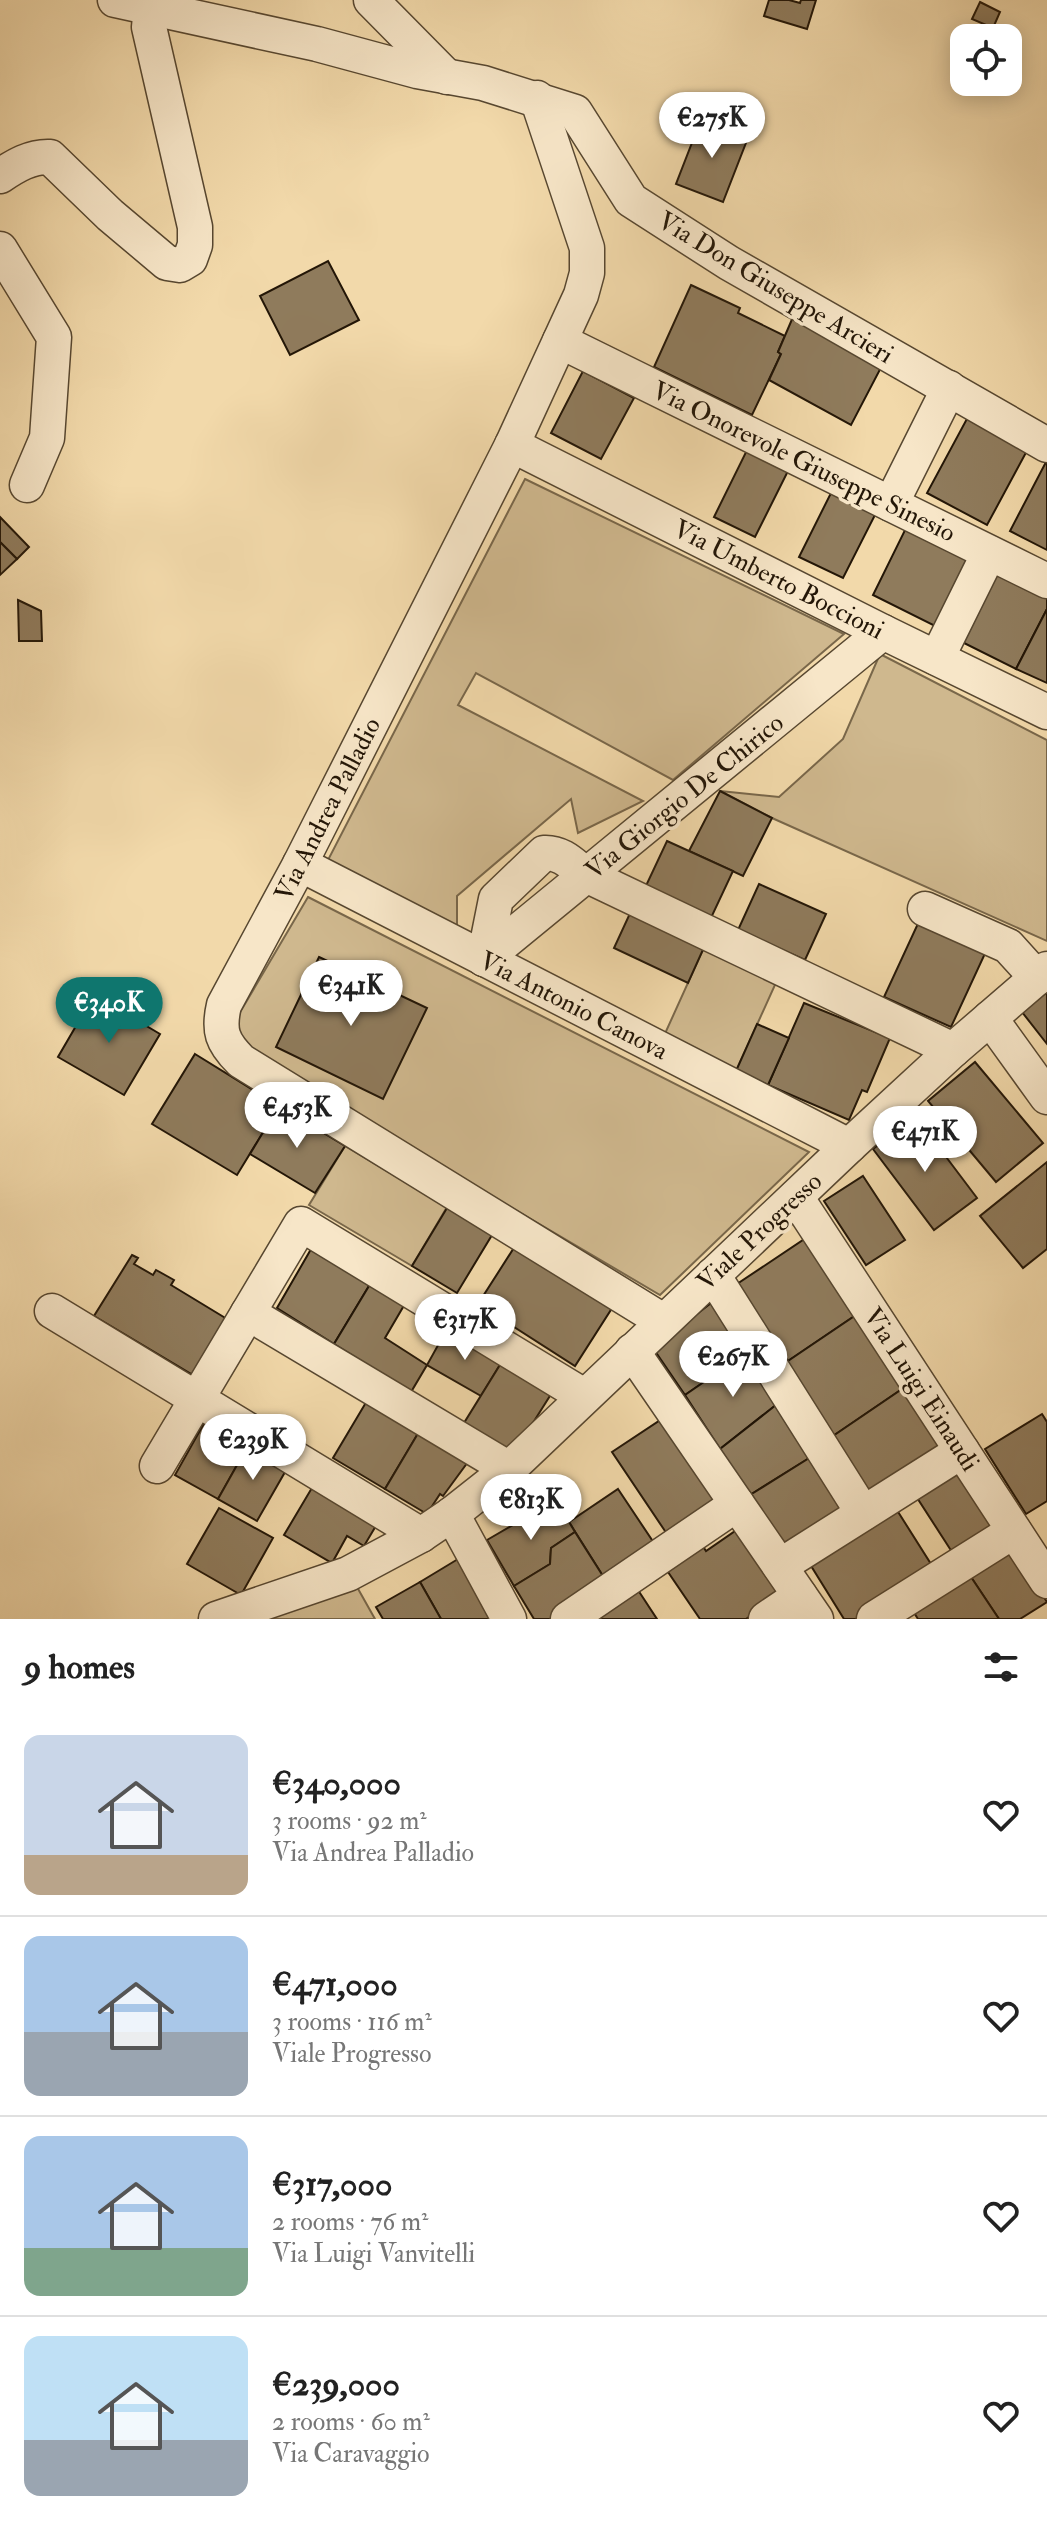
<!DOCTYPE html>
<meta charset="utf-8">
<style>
body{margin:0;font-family:"IM FELL Double Pica",serif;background:#f2f2f2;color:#222;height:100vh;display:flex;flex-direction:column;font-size:30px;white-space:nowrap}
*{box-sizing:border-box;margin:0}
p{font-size:26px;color:#767676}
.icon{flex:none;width:44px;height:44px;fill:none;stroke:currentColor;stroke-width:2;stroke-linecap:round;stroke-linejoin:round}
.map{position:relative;height:1619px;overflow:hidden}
.panel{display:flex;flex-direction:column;background:#fff;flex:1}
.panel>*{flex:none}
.fabs{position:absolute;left:950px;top:24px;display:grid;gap:16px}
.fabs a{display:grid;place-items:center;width:72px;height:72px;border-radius:16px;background:#fff;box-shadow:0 4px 20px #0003;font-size:40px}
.price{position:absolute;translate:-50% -68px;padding:0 18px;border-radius:28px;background:#fff;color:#222;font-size:26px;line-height:52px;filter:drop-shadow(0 2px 4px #0008)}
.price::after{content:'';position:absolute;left:50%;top:48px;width:24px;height:18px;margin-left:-12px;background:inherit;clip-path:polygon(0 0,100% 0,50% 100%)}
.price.selected{background:#0f766e;color:#fff}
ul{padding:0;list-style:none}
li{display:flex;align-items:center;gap:24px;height:200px;padding:0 24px}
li+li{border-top:2px solid #e0e0e0}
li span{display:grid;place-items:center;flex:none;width:224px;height:160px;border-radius:16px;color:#555}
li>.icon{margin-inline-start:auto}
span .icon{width:96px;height:96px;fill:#fffc;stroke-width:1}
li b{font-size:34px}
h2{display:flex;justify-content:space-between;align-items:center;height:96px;padding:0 24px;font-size:34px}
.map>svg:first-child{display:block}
.green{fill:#cfb88e;stroke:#79674a;stroke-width:2}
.building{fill:#8f7b5c;stroke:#231607;stroke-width:2}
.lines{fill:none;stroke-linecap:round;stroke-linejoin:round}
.street-casing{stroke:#574730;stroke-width:37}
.street{stroke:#f7e6c8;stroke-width:34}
.labels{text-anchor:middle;stroke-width:7;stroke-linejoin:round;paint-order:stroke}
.street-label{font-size:26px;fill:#231607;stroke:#f7e6c8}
</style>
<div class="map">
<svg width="1047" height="1619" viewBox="0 0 1047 1619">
<rect width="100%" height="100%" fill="#f2d9aa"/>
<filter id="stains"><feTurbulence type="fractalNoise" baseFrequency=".0025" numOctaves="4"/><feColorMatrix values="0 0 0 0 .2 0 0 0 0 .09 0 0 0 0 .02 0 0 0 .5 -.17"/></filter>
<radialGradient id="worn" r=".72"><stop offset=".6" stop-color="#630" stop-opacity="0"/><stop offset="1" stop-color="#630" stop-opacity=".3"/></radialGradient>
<g class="green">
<path d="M525,479L844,634L673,780L476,673L458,705L643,801L578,833L571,799L457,896V929L328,860Z"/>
<path d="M880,654L1047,740V941L772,818L720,791L779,797L843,739Z"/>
<path d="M308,897L809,1152L660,1295L248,1053C240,1041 237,1029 239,1014Z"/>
<path d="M706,943L779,976L736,1071L663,1038Z"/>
<path d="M345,1146L447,1207L412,1266L309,1205Z"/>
<path d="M357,1587L375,1619H267Z"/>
</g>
<g class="building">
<path d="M769,0H789L800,3L801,0H816L807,29L764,16Z"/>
<path d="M980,2L1000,12L993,28L972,19Z"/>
<path d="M702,117L749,135L723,202L676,184Z"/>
<path d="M328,261L359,320L290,355L260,296Z"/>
<path d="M691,285L740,308L738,313L785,336L778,352L781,354L752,415L654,367Z"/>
<path d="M796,310L886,358L851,425L769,380L781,354L778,352Z"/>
<path d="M583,371L634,398L601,459L551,433Z"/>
<path d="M969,415L1029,447L987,525L927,493Z"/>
<path d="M750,444L791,465L755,537L714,517Z"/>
<path d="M1046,462H1047V550L1010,531Z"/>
<path d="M835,485L879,507L843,578L799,557Z"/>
<path d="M0,517L29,547L17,559L0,542Z"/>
<path d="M909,522L976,555L939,628L873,595Z"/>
<path d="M0,542L17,559L0,575Z"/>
<path d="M997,563L1047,589V609L1016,669L958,640Z"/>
<path d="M18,600L41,611L42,641H19Z"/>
<path d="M1047,609V683L1016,669Z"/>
<path d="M720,791L772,818L743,876L689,851Z"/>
<path d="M667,841L733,871L710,920L644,890Z"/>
<path d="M759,884L826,914L805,960L738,930Z"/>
<path d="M632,909L706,943L688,983L614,948Z"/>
<path d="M921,917L988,947L951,1027L884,997Z"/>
<path d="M319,957L427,1008L383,1099L276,1047Z"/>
<path d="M1047,992V1044L1022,1012Z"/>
<path d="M94,995L160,1034L124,1095L58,1057Z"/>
<path d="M804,1003L890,1038L867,1092L862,1090L849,1120L768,1085Z"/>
<path d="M757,1024L789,1038L768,1085L736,1071Z"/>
<path d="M195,1054L279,1106L237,1175L152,1124Z"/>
<path d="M975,1062L1043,1143L996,1182L928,1101Z"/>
<path d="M279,1106L345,1146L315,1193L250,1154Z"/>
<path d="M916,1117L977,1198L934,1230L873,1149Z"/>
<path d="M1047,1162V1249L1023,1268L980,1216Z"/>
<path d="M863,1176L905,1240L866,1265L824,1201Z"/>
<path d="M450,1203L495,1230L457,1293L412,1266Z"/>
<path d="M809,1236L859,1313L785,1363L734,1286Z"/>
<path d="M517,1243L614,1305L575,1366L478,1304Z"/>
<path d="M314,1244L372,1281L334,1344L277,1308Z"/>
<path d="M132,1255L138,1258L134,1264L153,1275L156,1270L174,1280L171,1285L227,1319L193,1375L94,1316Z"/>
<path d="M372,1281L406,1302L385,1338L427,1365L411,1392L334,1344Z"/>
<path d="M715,1300L749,1351L685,1395L653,1348Z"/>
<path d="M859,1313L908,1385L833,1436L785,1363Z"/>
<path d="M447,1329L503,1360L481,1396L427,1365Z"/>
<path d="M749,1351L781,1401L720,1449L685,1395Z"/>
<path d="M503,1360L553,1391L514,1453L464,1423Z"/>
<path d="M908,1385L949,1445L872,1496L833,1436Z"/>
<path d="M371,1394L423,1425L385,1489L333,1458Z"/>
<path d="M781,1401L814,1455L750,1495L720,1449Z"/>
<path d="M1042,1414L1047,1422V1501L1026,1514L985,1449Z"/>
<path d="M668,1415L723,1498L667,1534L612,1452Z"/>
<path d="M207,1418L250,1442L218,1499L175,1475Z"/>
<path d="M423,1425L473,1455L443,1496L440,1494L427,1514L385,1489Z"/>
<path d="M250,1442L289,1465L257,1521L218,1499Z"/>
<path d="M814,1455L848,1508L784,1550L750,1495Z"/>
<path d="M960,1465L997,1524L952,1552L914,1493Z"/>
<path d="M316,1481L380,1519L364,1546L347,1536L332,1563L284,1535Z"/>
<path d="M618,1489L660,1552L608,1584L569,1522Z"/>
<path d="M556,1500L575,1532L551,1548L550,1564L514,1586L487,1540Z"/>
<path d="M895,1507L936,1572L859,1619H844L808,1561Z"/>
<path d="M219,1508L273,1538L241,1595L187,1564Z"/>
<path d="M741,1527L786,1591L746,1619H700L666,1569L702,1545L706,1551Z"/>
<path d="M575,1532L608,1584L551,1619H534L514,1586L550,1564L551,1548Z"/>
<path d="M1012,1547L1047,1602L1020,1619H999L969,1574Z"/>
<path d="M463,1556L501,1619H441L420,1582Z"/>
<path d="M969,1574L999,1619H918L913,1611Z"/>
<path d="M420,1582L441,1619H383L376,1607Z"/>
<path d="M636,1587L657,1619H587Z"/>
</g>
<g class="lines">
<g class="street-casing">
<g id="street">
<path d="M115,0L317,44L417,71L483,83L575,112L631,200L729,263L1047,445"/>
<path d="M371,0L447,77"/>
<path d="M537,98L587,248V273L581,295L512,445L300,864L224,1005C218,1031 222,1042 241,1061L663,1321"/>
<path d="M0,176C15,166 31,156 50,157L110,215L167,263L180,265L190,259L195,245V227L149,27L151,8"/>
<path d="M0,249L54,337L47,438L27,485"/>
<path d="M560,341L1047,581"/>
<path d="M512,445L883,632L1047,712"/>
<path d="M891,504L949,388"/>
<path d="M937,658L989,553"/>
<path d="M300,864L849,1146"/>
<path d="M925,909L1008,946L1037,978"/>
<path d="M484,959L496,899L544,853C562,852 573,865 586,875L953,1050"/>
<path d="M484,959L883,632"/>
<path d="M990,1018L1047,1097"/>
<path d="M796,1197L1047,1581"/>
<path d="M713,1275L863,1513"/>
<path d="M52,1311L421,1535"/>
<path d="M248,1313L509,1469"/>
<path d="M632,1351L816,1619"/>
<path d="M157,1466L301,1224L584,1396"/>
<path d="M452,1514L509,1619"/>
<path d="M780,1566L962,1451"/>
<path d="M216,1619L348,1574L421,1535L452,1514L509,1469L849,1146L953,1050L1047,969"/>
<path d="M568,1619L737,1504"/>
<path d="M766,1619L800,1596"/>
<path d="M874,1619L1014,1531"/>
</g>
</g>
<use href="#street" class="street"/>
</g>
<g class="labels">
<g class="street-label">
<text transform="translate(776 287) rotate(31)" y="9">Via Don Giuseppe Arcieri</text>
<text transform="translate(804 461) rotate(26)" y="9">Via Onorevole Giuseppe Sinesio</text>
<text transform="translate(779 579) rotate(27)" y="9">Via Umberto Boccioni</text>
<text transform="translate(684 796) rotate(-39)" y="9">Via Giorgio De Chirico</text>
<text transform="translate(327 809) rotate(-63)" y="9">Via Andrea Palladio</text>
<text transform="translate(574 1005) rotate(27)" y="9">Via Antonio Canova</text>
<text transform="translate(759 1231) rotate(-43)" y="9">Viale Progresso</text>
<text transform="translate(922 1389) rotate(57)" y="9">Via Luigi Einaudi</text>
</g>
</g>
<rect width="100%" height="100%" filter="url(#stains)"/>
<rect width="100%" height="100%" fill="url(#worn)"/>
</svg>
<div class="fabs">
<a><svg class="icon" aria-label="locate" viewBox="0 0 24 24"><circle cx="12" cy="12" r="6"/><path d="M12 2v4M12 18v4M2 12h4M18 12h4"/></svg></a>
</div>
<b class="price" style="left:712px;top:160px">€275K</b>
<b class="price" style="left:351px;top:1028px">€341K</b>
<b class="price selected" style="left:109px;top:1045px">€340K</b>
<b class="price" style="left:297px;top:1150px">€453K</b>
<b class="price" style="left:925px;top:1174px">€471K</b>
<b class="price" style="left:465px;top:1362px">€317K</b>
<b class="price" style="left:733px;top:1399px">€267K</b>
<b class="price" style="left:253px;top:1482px">€239K</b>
<b class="price" style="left:531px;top:1542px">€813K</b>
</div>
<section class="panel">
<h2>9 homes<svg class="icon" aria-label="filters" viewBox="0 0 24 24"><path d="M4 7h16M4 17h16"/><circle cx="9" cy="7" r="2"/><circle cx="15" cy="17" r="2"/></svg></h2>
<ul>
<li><span style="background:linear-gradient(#c9d6e8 75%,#b9a48a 0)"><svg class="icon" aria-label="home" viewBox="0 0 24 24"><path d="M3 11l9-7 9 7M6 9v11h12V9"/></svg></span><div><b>€340,000</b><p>3 rooms · 92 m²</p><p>Via Andrea Palladio</p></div><svg class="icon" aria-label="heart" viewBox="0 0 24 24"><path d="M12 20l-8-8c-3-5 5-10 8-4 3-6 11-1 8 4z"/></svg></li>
<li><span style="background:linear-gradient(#a9c7e8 60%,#9aa5b1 0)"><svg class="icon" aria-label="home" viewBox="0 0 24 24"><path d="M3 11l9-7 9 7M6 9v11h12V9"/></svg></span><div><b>€471,000</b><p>3 rooms · 116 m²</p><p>Viale Progresso</p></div><svg class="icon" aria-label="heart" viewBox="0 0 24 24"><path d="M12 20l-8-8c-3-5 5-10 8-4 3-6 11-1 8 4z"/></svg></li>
<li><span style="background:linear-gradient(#a9c7e8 70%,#7fa58c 0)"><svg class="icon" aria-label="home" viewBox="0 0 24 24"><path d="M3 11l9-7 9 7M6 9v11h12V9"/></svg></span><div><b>€317,000</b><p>2 rooms · 76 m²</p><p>Via Luigi Vanvitelli</p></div><svg class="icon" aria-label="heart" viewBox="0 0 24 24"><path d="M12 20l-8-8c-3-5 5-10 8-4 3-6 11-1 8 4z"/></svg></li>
<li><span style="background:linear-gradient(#bfe0f5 65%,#9aa5b1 0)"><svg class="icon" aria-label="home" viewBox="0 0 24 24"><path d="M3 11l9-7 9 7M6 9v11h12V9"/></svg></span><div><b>€239,000</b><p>2 rooms · 60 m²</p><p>Via Caravaggio</p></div><svg class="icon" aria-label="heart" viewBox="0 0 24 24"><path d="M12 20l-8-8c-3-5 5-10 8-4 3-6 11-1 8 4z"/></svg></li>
</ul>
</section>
